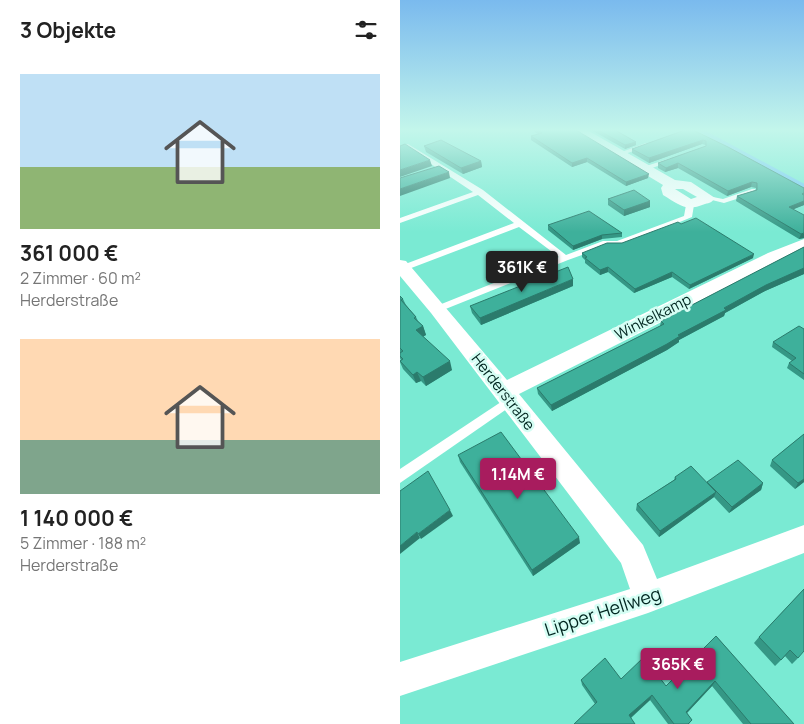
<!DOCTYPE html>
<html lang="de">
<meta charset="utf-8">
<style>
body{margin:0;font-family:Manrope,sans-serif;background:#f2f2f2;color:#222;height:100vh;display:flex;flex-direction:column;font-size:19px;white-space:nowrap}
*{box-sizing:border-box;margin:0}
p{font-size:16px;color:#767676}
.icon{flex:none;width:28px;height:28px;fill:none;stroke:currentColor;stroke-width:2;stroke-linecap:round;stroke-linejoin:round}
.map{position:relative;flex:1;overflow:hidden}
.sheet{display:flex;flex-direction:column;background:#fff;width:400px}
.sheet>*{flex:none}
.price{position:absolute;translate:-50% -42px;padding:0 11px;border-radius:5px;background:#a81c5e;color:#fff;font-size:16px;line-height:32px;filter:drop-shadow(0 1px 2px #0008)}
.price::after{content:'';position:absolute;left:50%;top:30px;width:15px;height:11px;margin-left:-8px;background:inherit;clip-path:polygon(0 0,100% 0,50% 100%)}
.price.selected{background:#222;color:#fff}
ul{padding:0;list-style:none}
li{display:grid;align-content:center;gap:10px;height:265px;padding:0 20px}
li span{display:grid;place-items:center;height:155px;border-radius:0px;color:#555}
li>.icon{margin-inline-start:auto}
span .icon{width:90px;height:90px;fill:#fffc;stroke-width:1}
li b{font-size:21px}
h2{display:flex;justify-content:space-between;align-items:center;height:60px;padding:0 20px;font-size:21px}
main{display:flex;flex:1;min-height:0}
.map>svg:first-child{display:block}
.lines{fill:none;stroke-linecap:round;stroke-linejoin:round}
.stream{stroke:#75c4f7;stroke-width:4}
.service{fill:#fff;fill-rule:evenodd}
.minor{fill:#fff;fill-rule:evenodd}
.wall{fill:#359785}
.shaded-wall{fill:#2b7b6c}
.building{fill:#3eb09b;stroke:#2b7b6c}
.labels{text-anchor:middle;stroke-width:5;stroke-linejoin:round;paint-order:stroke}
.street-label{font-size:15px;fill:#00251f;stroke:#d5fef4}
.near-street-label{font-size:18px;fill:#00251f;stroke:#d5fef4}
</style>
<main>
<section class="sheet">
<h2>3 Objekte<svg class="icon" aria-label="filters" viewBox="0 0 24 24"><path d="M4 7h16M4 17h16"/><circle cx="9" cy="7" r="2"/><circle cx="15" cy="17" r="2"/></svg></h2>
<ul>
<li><span style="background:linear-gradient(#bfe0f5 60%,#8fb573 0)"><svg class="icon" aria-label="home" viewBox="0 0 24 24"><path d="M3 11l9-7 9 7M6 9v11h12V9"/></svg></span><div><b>361 000 €</b><p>2 Zimmer · 60 m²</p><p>Herderstraße</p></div></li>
<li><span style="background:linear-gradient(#ffd9b3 65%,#7fa58c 0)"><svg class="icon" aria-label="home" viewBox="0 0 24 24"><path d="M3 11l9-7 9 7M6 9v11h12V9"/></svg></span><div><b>1 140 000 €</b><p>5 Zimmer · 188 m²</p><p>Herderstraße</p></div></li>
</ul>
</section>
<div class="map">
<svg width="404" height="724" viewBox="0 0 404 724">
<rect width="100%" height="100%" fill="#7aead3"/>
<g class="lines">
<path class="stream" d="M300,130L404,186"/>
<g class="service">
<path d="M246,143L249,145L248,146L219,156L216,154Z"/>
<path d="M8,144L83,190L166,255L203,241H217L284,216L286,205L290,203L294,205L292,217L221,246H207L168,260L38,312L33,309L34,307L159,257L119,227L6,270H0V266L114,223L78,195L0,223V218L73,192L7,148L0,150V146Z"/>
<path d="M271,158L276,159L247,170L240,168Z"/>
<path d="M352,189H355V193L324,203L304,198L308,196L323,199Z"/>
<path d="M110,396L114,398L116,401L114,404L0,483V469Z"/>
</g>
<g class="minor">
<path d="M172,130H187L275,180L291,182L315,198C312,202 310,203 305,204C285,212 280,205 263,195L261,188L263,185ZM275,189H283L297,197L291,199Z"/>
<path d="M404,239V250L119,394L243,545L257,579L404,525V553L248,613L0,696V662L230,589L221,563L31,313L0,276V260L6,261L107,380L368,253Z"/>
</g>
</g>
<g class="wall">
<path d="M134,130H176L248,178L226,186L187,162L172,167L131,140V136L138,134L135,132Z"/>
<path d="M191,130H215L236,142V145L225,149Z"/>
<path d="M285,130L404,188V205L393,209L404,238L399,239L336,201L337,196L356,190V188L351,187L327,196L278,168L265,172L258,168V163L306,146V145L302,144L249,163L232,153V149Z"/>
<path d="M24,146L81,161L82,167L63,174L26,152Z"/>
<path d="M208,199L250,201V207L224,216L208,205Z"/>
<path d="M148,225L222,233V237L202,239L173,250L148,230Z"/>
<path d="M404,247V274L365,291L325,313L324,316L279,340V342L267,350L152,411L138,394L137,388L260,326L261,321Z"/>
<path d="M182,253L353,258L289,289L272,277L234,293L208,272L200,275L185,263V260L182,257Z"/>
<path d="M173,286L81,325L72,313L70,306Z"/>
<path d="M0,296L3,299L6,305L16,317L18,321L23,326L26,335L23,336L52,370L26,386L21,381L16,383L3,369L0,362V361L1,360L0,358Z"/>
<path d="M404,329V380L387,368L389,363L392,361L372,347L373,342Z"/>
<path d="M404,434V482L395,489L370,466L372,460Z"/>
<path d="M58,455L180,543L133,576L60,462Z"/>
<path d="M275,477L307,483H363L361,490L329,513L314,497L259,537L236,510L237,504L274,480Z"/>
<path d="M404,589L398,658L392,664L385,656L375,666L354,643L359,637Z"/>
<path d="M316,636L394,724H343L312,686L287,713L292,720L289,724H268L250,700L231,718L195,704L182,685L181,680L221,679L266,686Z"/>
</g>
<g class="shaded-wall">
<path d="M303,140L302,144L249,163V158Z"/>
<path d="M236,142V145L225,149V145Z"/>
<path d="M187,158V162L172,167V163Z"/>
<path d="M30,160L32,166L0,177V170Z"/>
<path d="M81,161L82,167L63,174L61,168Z"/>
<path d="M278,163V168L265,172L266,168Z"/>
<path d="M49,172L50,178L0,196V189Z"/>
<path d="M249,174L248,178L226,186V182Z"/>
<path d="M352,182L351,187L327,196L328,191Z"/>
<path d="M250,201V207L224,216V210Z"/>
<path d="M404,201V205L387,212L389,207Z"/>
<path d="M404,233V238L399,239L401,234Z"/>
<path d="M202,235V239L173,250V246Z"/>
<path d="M354,254L353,258L289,289L290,285Z"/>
<path d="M208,267V272L200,275V270Z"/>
<path d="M404,268V274L365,291L325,313L324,316L279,340V342L267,350L152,411L151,405L366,285Z"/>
<path d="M272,272V277L234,293L235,289Z"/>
<path d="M173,279V286L81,325L80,318Z"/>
<path d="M23,326L26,335L19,339L16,330Z"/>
<path d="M50,361L52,370L26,386L23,377Z"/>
<path d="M17,372L21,381L16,383L13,375Z"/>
<path d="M404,479V482L395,489L398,483Z"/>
<path d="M363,483L361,490L329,513L332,507Z"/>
<path d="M316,492L314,497L259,537L260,531Z"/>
<path d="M50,510L53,516L21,539L18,534Z"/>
<path d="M17,532L20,538L0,554V546Z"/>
<path d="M179,537L180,543L133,576L132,570Z"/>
<path d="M315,681L312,686L284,716L286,712Z"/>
<path d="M252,695L250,700L228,720L229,715Z"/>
</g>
<g class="building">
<path d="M138,130H176L249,174L226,182L187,158L172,163L131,136L142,133Z"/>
<path d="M198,130H215L236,142L225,145Z"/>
<path d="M285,130H293L328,147L404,188V193L402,194L404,195V201L389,207L404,215V233L401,234L337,196L357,190V183L352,182L328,191L278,163L266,168L258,163L306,146V141L303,140L249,158L232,149Z"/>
<path d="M41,140L81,161L61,168L24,146Z"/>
<path d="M5,144L30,160L0,170V146Z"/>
<path d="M39,166L49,172L0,189V178Z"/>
<path d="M234,190L250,201L224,210L208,199Z"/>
<path d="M189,211L222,233L202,235L173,246L148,225Z"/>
<path d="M296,218L354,254L290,285L272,272L235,289L208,267L200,270L185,258L187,257L182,253L207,243H222L278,222L281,224Z"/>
<path d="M404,247V268L366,285L324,308L326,310L278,335L280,336L267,344L151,405L137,388L264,324L261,321Z"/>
<path d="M168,267L173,279L80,318L70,306Z"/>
<path d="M0,296L3,299L1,300L16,317L14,318L23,326L16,330L50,361L23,377L17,372L13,375L0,361L3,359L0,356V353L3,351L0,348Z"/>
<path d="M399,326L404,329V374L389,363L396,358L373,342Z"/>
<path d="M101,432L179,537L132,570L58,455Z"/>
<path d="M404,434V479L398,483L372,460Z"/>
<path d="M338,460L363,483L332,507L307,482Z"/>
<path d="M291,466L316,492L260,531L237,504L276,479L275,477Z"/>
<path d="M28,471L50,510L18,534L17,532L0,546V491Z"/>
<path d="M404,589V651L398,658L390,650L381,660L359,637Z"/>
<path d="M316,636L394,724H351L315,681L286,712L292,720L288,724H274L252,695L229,715L235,724H174L197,702L181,680L205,658L221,679L244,657L266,686Z"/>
</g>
<linearGradient id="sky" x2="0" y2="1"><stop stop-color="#7abaee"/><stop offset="0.56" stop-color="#c3f6eb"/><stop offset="1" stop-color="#c3f6eb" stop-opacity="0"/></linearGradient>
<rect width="404" height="232" fill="url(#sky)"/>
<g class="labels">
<g class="street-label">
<text transform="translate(253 317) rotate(-27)" y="5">Winkelkamp</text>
<text transform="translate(103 392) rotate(52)" y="5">Herderstraße</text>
</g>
<g class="near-street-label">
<text transform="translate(203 612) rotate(-18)" y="6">Lipper Hellweg</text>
</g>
</g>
</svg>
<b class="price selected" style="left:122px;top:293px">361K €</b>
<b class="price" style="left:118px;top:500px">1.14M €</b>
<b class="price" style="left:278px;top:690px">365K €</b>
</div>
</main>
